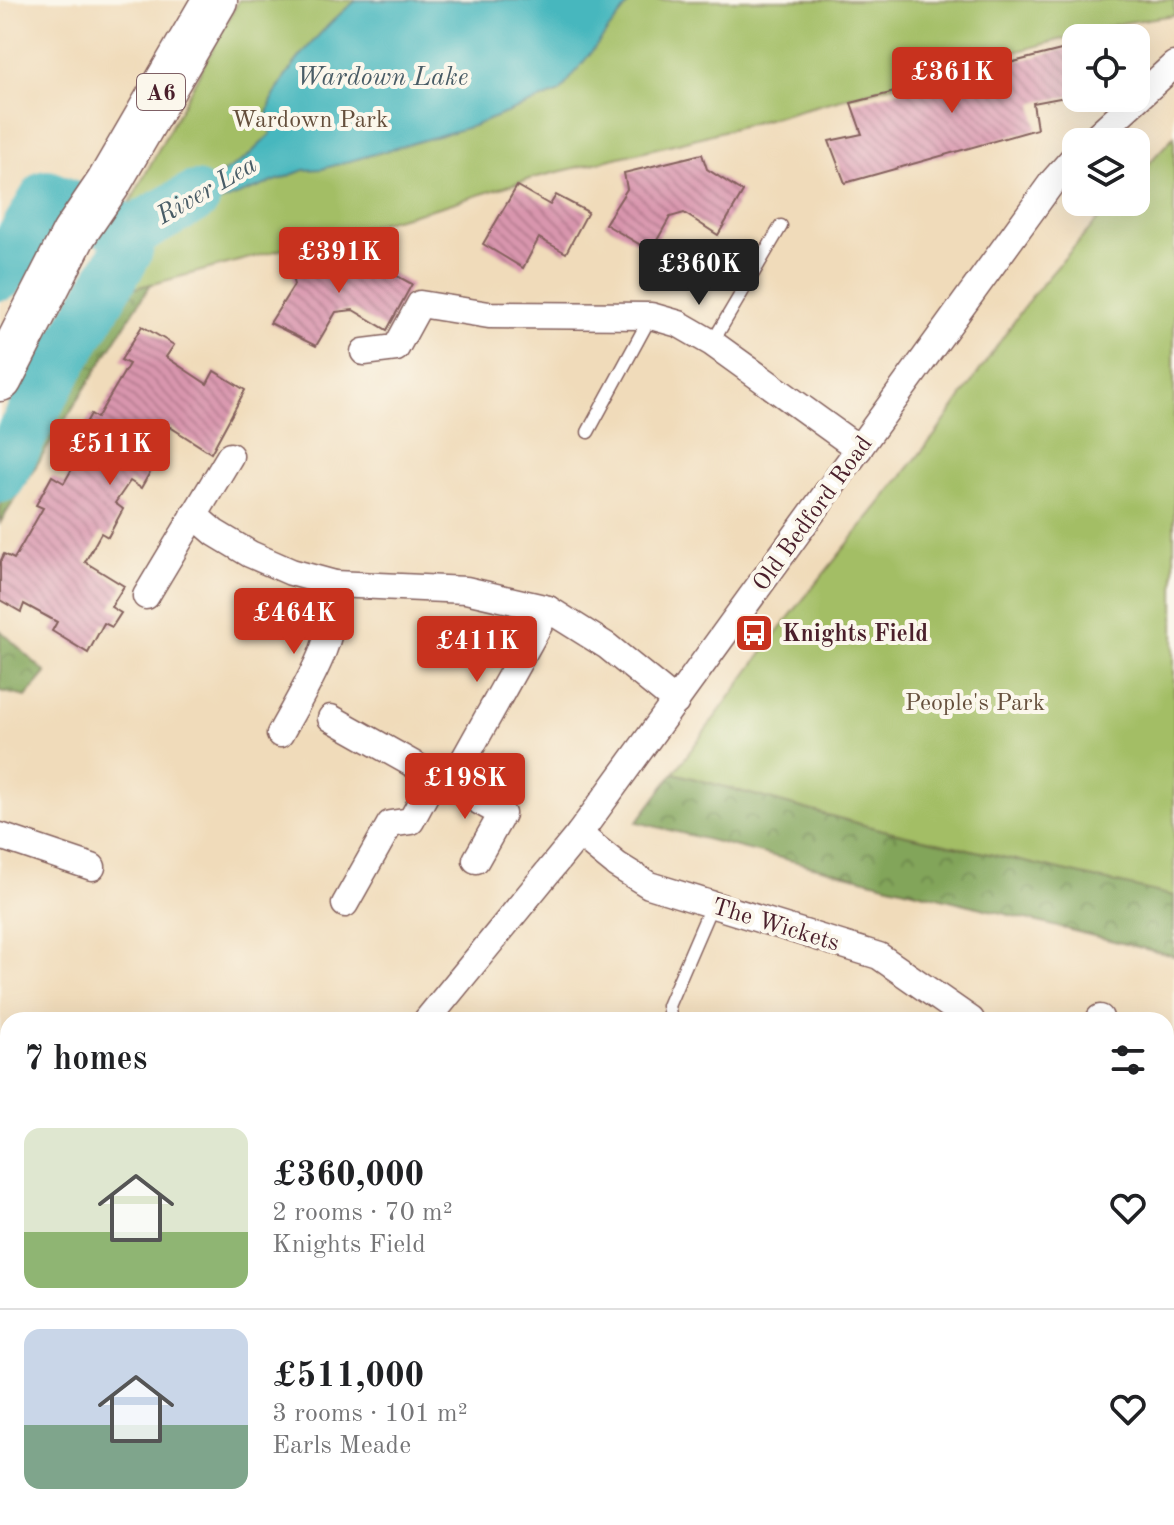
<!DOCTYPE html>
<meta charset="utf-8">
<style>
body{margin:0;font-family:"Old Standard TT",serif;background:#f2f2f2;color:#202124;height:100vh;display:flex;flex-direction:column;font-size:30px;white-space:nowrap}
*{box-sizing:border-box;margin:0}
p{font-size:26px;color:#757577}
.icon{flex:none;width:44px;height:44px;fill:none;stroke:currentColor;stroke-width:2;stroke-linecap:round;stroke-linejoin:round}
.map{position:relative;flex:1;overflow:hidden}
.side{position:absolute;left:0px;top:1012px;width:1174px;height:514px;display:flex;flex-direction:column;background:#fff;border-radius:24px 24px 0 0;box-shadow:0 8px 32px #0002}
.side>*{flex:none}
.buttons{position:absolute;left:1062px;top:24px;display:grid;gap:16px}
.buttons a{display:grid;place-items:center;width:88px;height:88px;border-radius:16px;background:#fff;box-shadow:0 8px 32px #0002;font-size:40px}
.price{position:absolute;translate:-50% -68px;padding:0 18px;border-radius:8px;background:#c8321e;color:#fff;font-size:26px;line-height:52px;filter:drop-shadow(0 2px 4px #0008)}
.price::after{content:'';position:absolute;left:50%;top:48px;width:24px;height:18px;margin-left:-12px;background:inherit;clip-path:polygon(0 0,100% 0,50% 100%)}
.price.current{background:#222;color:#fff}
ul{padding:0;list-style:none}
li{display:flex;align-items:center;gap:24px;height:200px;padding:0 24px}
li+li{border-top:2px solid #e0e0e0}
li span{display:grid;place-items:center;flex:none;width:224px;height:160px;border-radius:16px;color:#555}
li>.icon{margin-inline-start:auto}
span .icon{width:96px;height:96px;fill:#fffc;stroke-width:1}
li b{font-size:34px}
h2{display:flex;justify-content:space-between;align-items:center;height:96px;padding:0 24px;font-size:34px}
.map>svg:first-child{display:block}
.green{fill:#a3be65;stroke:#766e48;stroke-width:2}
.forest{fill:url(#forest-crowns);stroke:#666242;stroke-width:2}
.water{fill:#47b7be;stroke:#486b74;stroke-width:2}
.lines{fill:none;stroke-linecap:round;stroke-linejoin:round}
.river{stroke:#47b7be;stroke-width:52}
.building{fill:url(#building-back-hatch)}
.lane-casing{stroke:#84615d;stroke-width:15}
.street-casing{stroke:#84615d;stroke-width:29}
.highway-casing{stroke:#84615d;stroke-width:47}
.lane{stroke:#fff;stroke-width:12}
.street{stroke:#fff;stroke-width:26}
.highway{stroke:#fff;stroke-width:44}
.labels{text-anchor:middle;stroke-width:8;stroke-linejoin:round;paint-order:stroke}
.shield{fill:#fbf7ec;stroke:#7f6065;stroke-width:2}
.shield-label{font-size:22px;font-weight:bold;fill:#4a1f2b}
.park-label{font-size:24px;fill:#654f3c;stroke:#fbf7ec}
.street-label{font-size:24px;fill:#4a1f2b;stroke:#fbf7ec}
.poi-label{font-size:24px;font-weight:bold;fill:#4a1f2b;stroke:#fbf7ec;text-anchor:start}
.water-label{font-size:26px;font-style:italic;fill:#495c66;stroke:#fbf7ec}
</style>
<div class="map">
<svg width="1174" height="1525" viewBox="0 0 1174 1525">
<defs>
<pattern id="forest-crowns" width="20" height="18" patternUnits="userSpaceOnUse" patternTransform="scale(2)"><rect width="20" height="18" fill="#82a55a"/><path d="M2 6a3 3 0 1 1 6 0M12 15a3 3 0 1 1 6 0" fill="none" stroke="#6c864b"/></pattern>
<pattern id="building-back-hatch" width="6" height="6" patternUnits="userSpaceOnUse" patternTransform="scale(2)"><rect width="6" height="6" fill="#d996ae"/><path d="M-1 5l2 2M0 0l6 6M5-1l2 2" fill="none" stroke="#b27a8e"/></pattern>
</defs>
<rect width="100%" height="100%" fill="#fbf7ec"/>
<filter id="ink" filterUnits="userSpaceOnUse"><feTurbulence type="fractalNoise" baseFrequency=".0125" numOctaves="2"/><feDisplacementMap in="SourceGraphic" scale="16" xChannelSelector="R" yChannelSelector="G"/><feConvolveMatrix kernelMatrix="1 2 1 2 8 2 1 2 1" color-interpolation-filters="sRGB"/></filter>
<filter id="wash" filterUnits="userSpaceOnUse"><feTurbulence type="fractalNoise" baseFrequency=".006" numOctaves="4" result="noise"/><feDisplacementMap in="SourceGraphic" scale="32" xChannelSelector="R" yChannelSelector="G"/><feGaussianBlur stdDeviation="1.8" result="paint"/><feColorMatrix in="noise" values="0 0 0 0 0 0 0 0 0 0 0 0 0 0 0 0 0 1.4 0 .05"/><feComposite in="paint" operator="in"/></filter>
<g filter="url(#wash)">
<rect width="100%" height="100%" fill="#f0dbba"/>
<g class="green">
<path d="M239,0H1174V15L1122,23L686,141L533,178L443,206L75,305Z"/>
<path d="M1174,136V956L638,822L785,622L935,435L1031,297L1113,202H1136V177Z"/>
</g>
<g class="forest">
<path d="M151,284L0,523V494L114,294Z"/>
<path d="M0,630L46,673L26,697L0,691Z"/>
<path d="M674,773L875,828L1174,896V956L637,822Z"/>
</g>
<path class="water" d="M357,0H632L560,92L473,126L322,169L304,170L150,229L134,253L118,254L145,212L177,202L246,158L271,134C270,128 268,120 268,115C272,81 330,20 357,0Z"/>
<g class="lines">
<g class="river">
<path d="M0,275L47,196L132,232L195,197"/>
<path d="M0,477L42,395L126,253L132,232"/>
</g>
</g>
<g id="blocks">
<g class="building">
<path d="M1069,48L1076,77V95L1033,103L1037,129L845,183L829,141L862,134L851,103Z"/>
<path d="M702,154L707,169L743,192L718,235L684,213L670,217L651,251L605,224L627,189L624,173Z"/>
<path d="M517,186L550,205L556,195L588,212L566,253L539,238L523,268L483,244Z"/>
<path d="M368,249L373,263L412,284L387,330L353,310L336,312L316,346L270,323L294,285L290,268Z"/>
<path d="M142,326L174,345L166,357L207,384L214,371L245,390L211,453L170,427L152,456L157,460L141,488L130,481L115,503L123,509L108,537L101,533L85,562L124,586L111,607L121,613L112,627L104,623L88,653L52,631L57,622L24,604L21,612L0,600V562L4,554L14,559L43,508L36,505L52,476L64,483L84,448L75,442L91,414L97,418L129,364L121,360Z"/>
<path d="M880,1518H897L896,1524L880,1523Z"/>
</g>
</g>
</g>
<g filter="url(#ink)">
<use href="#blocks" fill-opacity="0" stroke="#84615d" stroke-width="2"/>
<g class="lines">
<g class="lane-casing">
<g id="lane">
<path d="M712,343L781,226"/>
<path d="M588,432L651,316"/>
<path d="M671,1020L668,1006L712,904"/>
</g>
</g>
<g class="street-casing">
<g id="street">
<path d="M1090,142L1174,65"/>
<path d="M364,352L396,348L420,304L489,315L651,316L679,324L712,343L859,449"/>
<path d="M194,515L215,533L250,554L291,572L335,584L466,590L548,609L607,646L676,702"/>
<path d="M146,596L230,456"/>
<path d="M331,718L502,814L476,860"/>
<path d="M280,734C307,684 337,642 335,584"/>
<path d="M451,783L548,609"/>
<path d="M579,834L617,865L649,885L879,956L971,1020"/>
<path d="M0,836L92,867"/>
<path d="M345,904L390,824L411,821L436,775"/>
<path d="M427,1020L579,834L1053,181L1076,155"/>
<path d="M1099,1020L1100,1018"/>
<path d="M1166,1101L1174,1102"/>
<path d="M0,1113L8,1114"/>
<path d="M1166,1440H1174"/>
<path d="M0,1474L3,1403"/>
<path d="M203,1525L204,1518"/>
</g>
</g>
<g class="highway-casing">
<path id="highway" d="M0,379L74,234L108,184L215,0"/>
</g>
<use href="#lane" class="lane"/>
<use href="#street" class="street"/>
<use href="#highway" class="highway"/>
</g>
</g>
<defs>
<g id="bus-square" transform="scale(2)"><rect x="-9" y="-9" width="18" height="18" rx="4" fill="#c8321e" stroke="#fbf7ec"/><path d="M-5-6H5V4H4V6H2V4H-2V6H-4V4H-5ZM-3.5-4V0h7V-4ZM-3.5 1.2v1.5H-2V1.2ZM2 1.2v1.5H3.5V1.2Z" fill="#fff"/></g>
</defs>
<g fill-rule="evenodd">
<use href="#bus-square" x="754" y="633"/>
</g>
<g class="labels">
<rect class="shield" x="137" y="74" width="48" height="36" rx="6"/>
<g class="shield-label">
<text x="161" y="100">A6</text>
</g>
<g class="park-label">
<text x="310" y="127">Wardown Park</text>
<text x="975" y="710">People's Park</text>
</g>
<g class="street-label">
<text transform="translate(812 513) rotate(-54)" y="8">Old Bedford Road</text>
<text transform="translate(776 924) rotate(17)" y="8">The Wickets</text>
</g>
<g class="poi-label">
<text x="782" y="641">Knights Field</text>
</g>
<g class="water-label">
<text x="382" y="85">Wardown Lake</text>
<text transform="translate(206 189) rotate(-30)" y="9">River Lea</text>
</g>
</g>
</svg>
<div class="buttons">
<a><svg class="icon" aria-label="locate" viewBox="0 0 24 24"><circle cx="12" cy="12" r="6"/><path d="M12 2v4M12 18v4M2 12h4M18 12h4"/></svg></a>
<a><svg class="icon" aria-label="layers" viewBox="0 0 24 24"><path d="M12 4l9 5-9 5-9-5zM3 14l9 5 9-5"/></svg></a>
</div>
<b class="price" style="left:952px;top:115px">£361K</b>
<b class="price" style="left:339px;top:295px">£391K</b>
<b class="price current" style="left:699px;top:307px">£360K</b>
<b class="price" style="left:110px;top:487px">£511K</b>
<b class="price" style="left:294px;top:656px">£464K</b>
<b class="price" style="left:477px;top:684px">£411K</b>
<b class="price" style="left:465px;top:821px">£198K</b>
<section class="side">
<h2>7 homes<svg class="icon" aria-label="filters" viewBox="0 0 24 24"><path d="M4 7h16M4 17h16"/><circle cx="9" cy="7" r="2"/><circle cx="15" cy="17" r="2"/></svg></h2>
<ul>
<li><span style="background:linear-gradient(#dfe7d0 65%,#8fb573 0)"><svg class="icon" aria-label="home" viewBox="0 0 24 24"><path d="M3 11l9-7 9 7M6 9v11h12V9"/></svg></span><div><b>£360,000</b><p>2 rooms · 70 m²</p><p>Knights Field</p></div><svg class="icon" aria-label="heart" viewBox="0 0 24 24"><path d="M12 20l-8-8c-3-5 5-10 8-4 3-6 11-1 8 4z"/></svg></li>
<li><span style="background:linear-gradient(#c9d6e8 60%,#7fa58c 0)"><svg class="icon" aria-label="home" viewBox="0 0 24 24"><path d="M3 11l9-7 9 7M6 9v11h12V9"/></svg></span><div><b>£511,000</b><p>3 rooms · 101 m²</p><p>Earls Meade</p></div><svg class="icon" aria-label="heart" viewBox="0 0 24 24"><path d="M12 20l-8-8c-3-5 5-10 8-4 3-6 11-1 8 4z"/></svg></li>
</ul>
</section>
</div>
